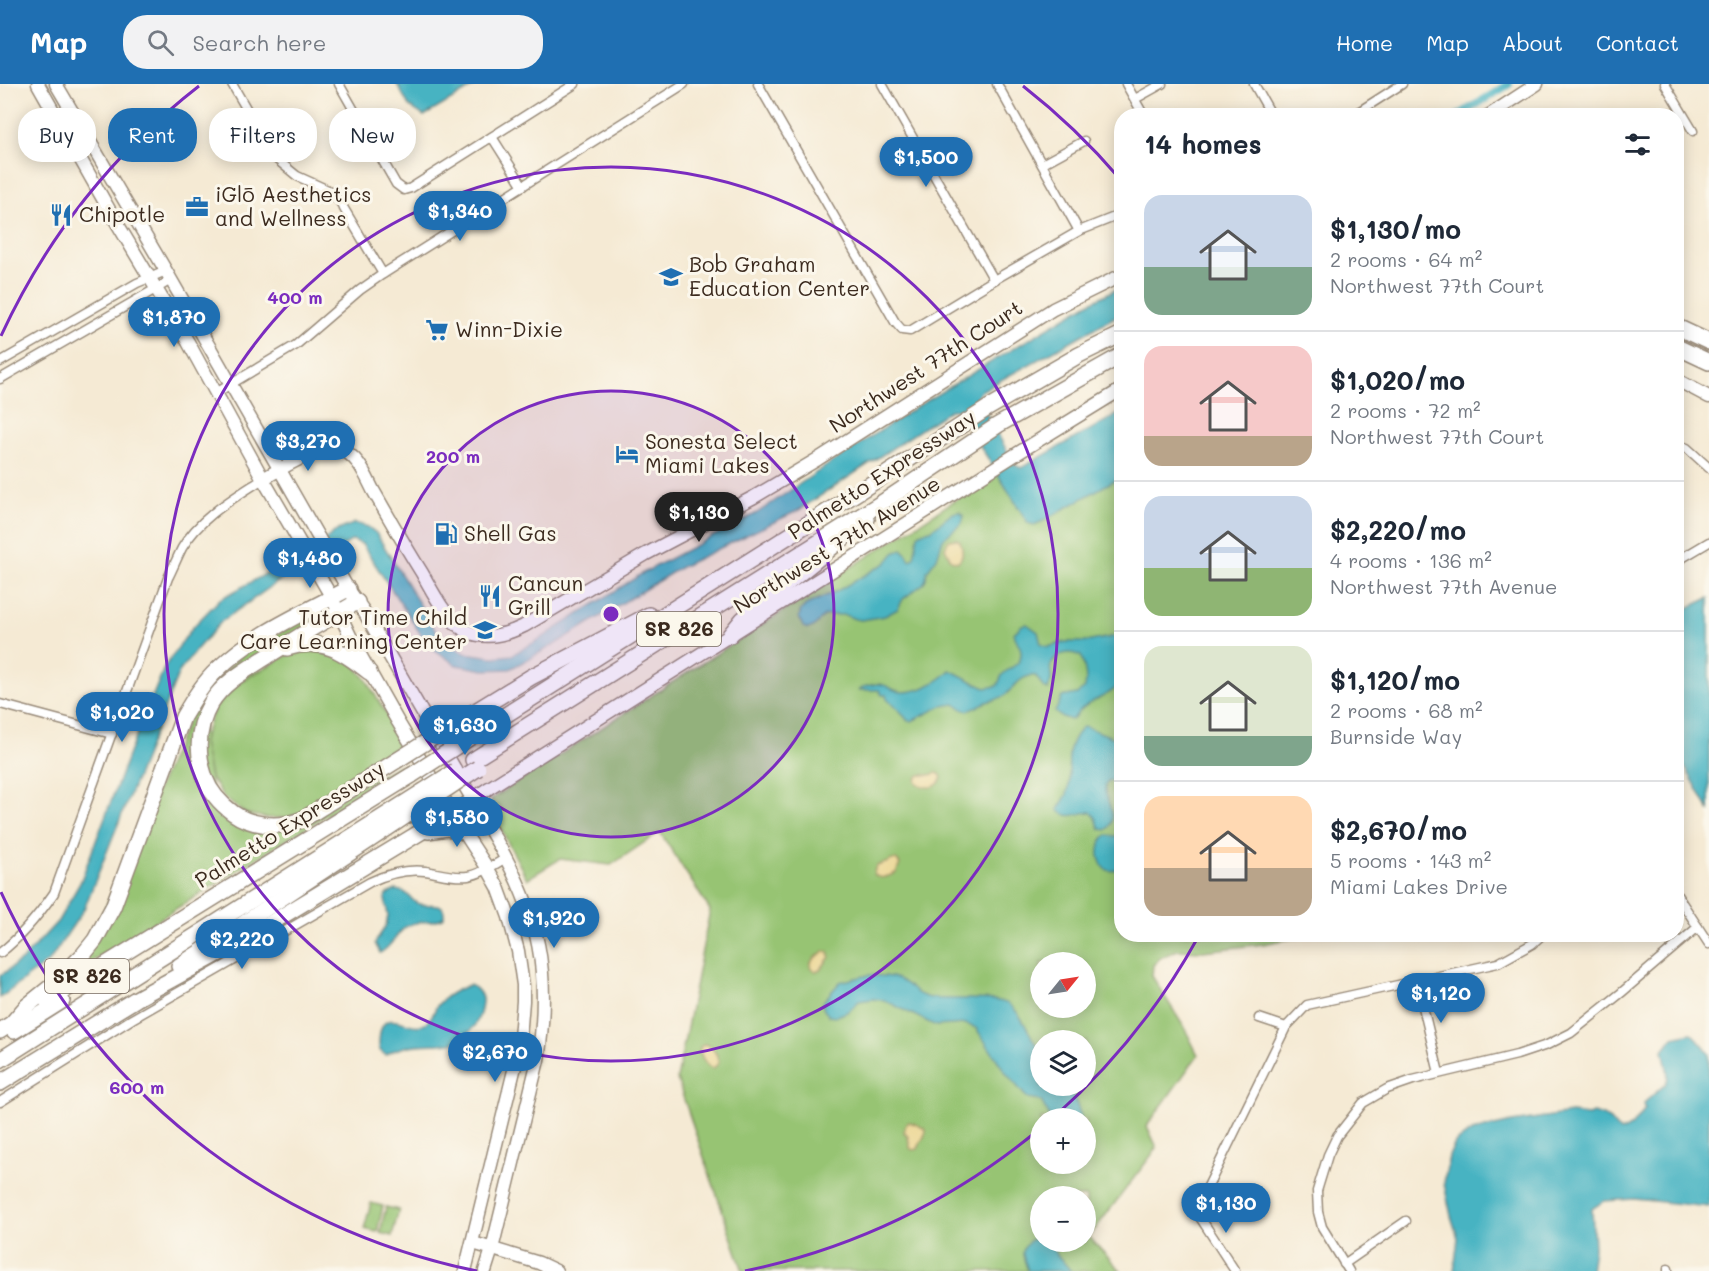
<!DOCTYPE html>
<meta charset="utf-8">
<style>
body{margin:0;font-family:Mali,sans-serif;background:#f2f2f3;color:#1f2937;height:100vh;display:flex;flex-direction:column;font-size:22px;white-space:nowrap}
*{box-sizing:border-box;margin:0}
p{font-size:20px;color:#747a83}
.icon{flex:none;width:33px;height:33px;fill:none;stroke:currentColor;stroke-width:2;stroke-linecap:round;stroke-linejoin:round}
.map{position:relative;flex:1;overflow:hidden}
.sheet{position:absolute;left:1114px;top:24px;width:570px;height:834px;display:flex;flex-direction:column;background:#fff;border-radius:24px;box-shadow:0 3px 15px #0003}
.sheet>*{flex:none}
.hud{position:absolute;left:18px;top:24px;width:570px;height:54px;display:flex;gap:12px}
.needle{width:39px;rotate:60deg}
.buttons{position:absolute;left:1030px;top:868px;display:grid;gap:12px}
.buttons a{display:grid;place-items:center;width:66px;height:66px;border-radius:50%;background:#fff;box-shadow:0 3px 15px #0003;font-size:30px}
.price{position:absolute;translate:-50% -51px;padding:0 14px;border-radius:21px;background:#1f6fb2;color:#fff;font-size:20px;line-height:39px;filter:drop-shadow(0 2px 3px #0008)}
.price::after{content:'';position:absolute;left:50%;top:36px;width:18px;height:14px;margin-left:-9px;background:inherit;clip-path:polygon(0 0,100% 0,50% 100%)}
.price.active{background:#222;color:#fff}
ul{padding:0;list-style:none}
li{display:flex;align-items:center;gap:18px;height:150px;padding:0 30px}
li+li{border-top:2px solid #e0e1e3}
li span{display:grid;place-items:center;flex:none;width:168px;height:120px;border-radius:18px;color:#555}
li>.icon{margin-inline-start:auto}
span .icon{width:72px;height:72px;fill:#fffc;stroke-width:1}
li b{font-size:26px}
h2{display:flex;justify-content:space-between;align-items:center;height:72px;padding:0 30px;font-size:26px}
.tag{padding:0 21px;border-radius:24px;background:#fff;box-shadow:0 3px 15px #0003;font-size:21px;line-height:54px}
.tag.active{background:#1f6fb2;color:#fff}
header{display:flex;align-items:center;gap:36px;box-sizing:border-box;height:84px;padding:0 30px;background:#1f6fb2;color:#fff}
header strong{font-size:28px}
nav{display:flex;gap:33px;margin-inline-start:auto;font-size:21px}
.search{width:420px;height:54px;background:#f2f2f3;display:flex;align-items:center;gap:15px;box-sizing:border-box;padding:0 21px;border-radius:24px;color:#747a83;font-size:22px}
.map>svg:first-child{display:block}
.green{fill:#97c473;stroke:#697748;stroke-width:1.5;fill-rule:evenodd}
.sand{fill:#eeda9e;stroke:#94825e;stroke-width:1.5}
.water{fill:#46b3c2;stroke:#406e70;stroke-width:1.5}
.lines{fill:none;stroke-linecap:round;stroke-linejoin:round}
.canal{stroke:#46b3c2;stroke-width:8}
.street-casing{stroke:#988a79;stroke-width:11}
.secondary-casing{stroke:#988a79;stroke-width:15}
.highway-casing{stroke:#988a79;stroke-width:18}
.street{stroke:#fff;stroke-width:8}
.secondary{stroke:#fff;stroke-width:12}
.highway{stroke:#fff;stroke-width:15}
.highway-bridge-casing{stroke:#988a79;stroke-width:18;stroke-linecap:butt}
.highway-bridge{stroke:#fff;stroke-width:15}
.ring{fill:none;stroke:#7b2cbf;stroke-width:3}
.labels{text-anchor:middle;stroke-width:6;stroke-linejoin:round;paint-order:stroke}
.shield{fill:#fbf7ec;stroke:#75685c;stroke-width:1.5}
.shield-label{font-size:20px;font-weight:bold;fill:#3b2a1e}
.poi-label{font-size:21px;fill:#3b2a1e;stroke:#fbf7ec;text-anchor:start}
.street-label{font-size:21px;fill:#3b2a1e;stroke:#fbf7ec}
.centre{fill:#7b2cbf;stroke:#fbf7ec;stroke-width:3}
.ring-label{font-size:18px;text-anchor:middle;font-weight:bold;fill:#7b2cbf;stroke:#fbf7ec;stroke-width:6;stroke-linejoin:round;paint-order:stroke}
</style>
<header>
<strong>Map</strong>
<div class="search"><svg class="icon" aria-label="search" viewBox="0 0 24 24"><circle cx="10" cy="10" r="6"/><path d="M15 15l6 6"/></svg>Search here</div>
<nav><a>Home</a><a>Map</a><a>About</a><a>Contact</a></nav>
</header>
<div class="map">
<svg width="1709" height="1187" viewBox="0 0 1709 1187">
<rect width="100%" height="100%" fill="#fbf7ec"/>
<filter id="ink" filterUnits="userSpaceOnUse"><feTurbulence type="fractalNoise" baseFrequency=".0167" numOctaves="2"/><feDisplacementMap in="SourceGraphic" scale="12" xChannelSelector="R" yChannelSelector="G"/><feConvolveMatrix kernelMatrix="1 2 1 2 8 2 1 2 1" color-interpolation-filters="sRGB"/></filter>
<filter id="wash" filterUnits="userSpaceOnUse"><feTurbulence type="fractalNoise" baseFrequency=".008" numOctaves="4" result="noise"/><feDisplacementMap in="SourceGraphic" scale="24" xChannelSelector="R" yChannelSelector="G"/><feGaussianBlur stdDeviation="1.35" result="paint"/><feColorMatrix in="noise" values="0 0 0 0 0 0 0 0 0 0 0 0 0 0 0 0 0 1.4 0 .05"/><feComposite in="paint" operator="in"/></filter>
<g filter="url(#wash)">
<rect width="100%" height="100%" fill="#f5ead4"/>
<g class="green">
<path d="M1122,385V850L1308,851L1263,860L1203,867L1177,866L1160,874L1153,881L1152,892L1184,943L1198,971L1147,1042L1157,1064L1089,1153L1121,1187H743L677,995L710,826L660,748L611,781L560,775L527,795L491,726V715L999,388ZM1041,879H1086V924H1041ZM1041,957H1086V1002H1041ZM1041,1035H1086V1080H1041ZM1041,1113H1086V1158H1041Z"/>
<path d="M321,527L324,530L201,631L213,716L276,744L400,681L402,684L78,886L187,638L199,615L243,569Z"/>
<path d="M308,564L351,577L366,595L406,664L307,727L286,734H266L245,729L224,714L210,693L203,658L214,623L238,599L291,569Z"/>
<path d="M371,1119L383,1122L377,1148L364,1145Z"/>
<path d="M386,1123L399,1126L392,1152L380,1149Z"/>
</g>
<g class="sand">
<path d="M956,455L960,457C963,464 964,474 957,478L951,476L945,464L949,456Z"/>
<path d="M936,689L940,690L942,694C937,706 925,705 916,698L917,693L920,691H930Z"/>
<path d="M892,776H896L900,780L896,789C888,792 880,797 874,790C875,777 884,782 892,776Z"/>
<path d="M824,867L829,868L830,873L820,886L815,887L810,883C811,873 818,873 824,867Z"/>
<path d="M705,960C713,962 717,970 719,978L715,983L712,984C706,982 699,970 700,963Z"/>
<path d="M909,1038C914,1039 922,1043 926,1046C926,1051 920,1059 918,1065L913,1066L910,1064L908,1053L904,1048L906,1040Z"/>
</g>
<g class="water">
<path d="M397,0H478L424,32L409,22Z"/>
<path d="M1122,202V229L981,307L977,313L1015,381L1021,384L1122,328V392L1041,438L1034,441L1028,439L958,326H950L799,426L681,483L554,561L510,585L484,586L456,581L427,560L362,460L353,456L279,497L222,537L196,566L179,588L84,825L50,876L0,914V892L22,876L58,837L80,799L130,667L165,582L192,544L220,515L317,462L336,447L355,439L368,443L376,449L439,552L465,569L493,573L512,571L540,555L643,489L757,429L823,384L921,320L1089,219Z"/>
<path d="M960,428L964,432L962,439L943,455L937,474L927,487L926,495L923,500L903,515L898,525L885,532L861,536L855,535L845,531H827L823,533L813,543L808,545L803,543L799,533L801,526L806,521L837,507L886,479L894,469L902,465L906,469L910,476L914,474L918,451L922,448L931,446L953,429Z"/>
<path d="M1709,514V726C1698,708 1691,689 1677,673V529Z"/>
<path d="M1027,540L1038,548L1041,560L1048,563L1065,558H1086L1122,551V595C1114,612 1098,612 1084,623C1079,626 1076,633 1071,636L1060,632L1055,628L1062,613L1077,610L1085,604C1087,592 1085,584 1081,572C1071,566 1055,569 1051,581C1049,586 1052,591 1051,596C1051,598 1048,604 1048,606L1043,603L1036,592C1021,590 1016,602 1005,611C999,616 991,616 984,619C969,627 969,631 955,620L942,622L912,637L907,636L902,629L887,615L886,611H882L879,606H859C863,602 866,602 871,601C887,597 889,607 903,608C919,608 939,598 950,586L985,604L997,602C1000,598 1000,592 1004,589C1012,582 1022,581 1021,567C1020,560 1015,556 1014,549L1022,541Z"/>
<path d="M1084,642L1122,657V670L1114,686L1115,691L1122,694V698L1115,696L1108,697C1097,711 1124,732 1106,746L1100,745L1096,734L1091,728C1078,728 1070,737 1058,726C1060,720 1065,716 1067,710C1074,690 1062,675 1075,653C1078,648 1080,645 1084,642Z"/>
<path d="M1107,751L1122,753V782C1100,800 1091,761 1107,751Z"/>
<path d="M396,806C411,808 407,814 417,819C424,823 436,818 442,823C445,827 444,829 444,833C433,840 419,835 407,842C396,849 392,863 380,869L375,859L386,841L388,832L385,814L387,810Z"/>
<path d="M868,891C877,892 893,891 900,896C913,903 914,911 931,914C951,917 995,911 1010,921C1024,932 1030,955 1041,967V1002H1070L1082,1035H1051L1041,1017L1028,1015L1006,989L976,944L966,940L936,942L884,916L873,915L859,917L849,927L835,933L829,932L824,926L822,919L840,898Z"/>
<path d="M469,901C476,903 483,910 482,918C481,935 471,952 454,958C450,960 444,959 440,960C420,961 403,960 386,971C380,968 379,966 379,960C380,913 412,953 427,938C432,934 434,927 437,922C445,911 457,906 469,901Z"/>
<path d="M1691,949L1704,962L1709,970V1123L1634,1115L1604,1117L1592,1125L1594,1164L1591,1187H1454L1458,1154L1451,1132L1444,1099L1449,1072L1455,1059L1472,1047L1512,1038L1571,1029L1588,1031L1594,1029L1605,1033L1610,1036L1620,1048C1633,1044 1638,1035 1645,1024L1644,1019C1670,994 1672,1005 1663,966L1673,953Z"/>
<path d="M1032,1155L1048,1160L1071,1187H1028C1023,1171 1018,1167 1032,1155Z"/>
</g>
<g class="lines">
<path class="canal" d="M1458,32L1509,0"/>
</g>
</g>
<g filter="url(#ink)">
<g class="lines">
<g class="street-casing">
<g id="street">
<path d="M232,0L275,74L297,92L330,107L340,118L383,190"/>
<path d="M339,0L396,100L404,106L411,104L575,0"/>
<path d="M758,0L895,238L902,246L910,247L994,196L1079,147L1122,130"/>
<path d="M882,0L994,196"/>
<path d="M997,0L1079,147"/>
<path d="M1126,0L1144,32"/>
<path d="M1254,0L1272,32"/>
<path d="M1665,0L1693,47"/>
<path d="M1135,15L1162,0"/>
<path d="M1352,32L1402,0"/>
<path d="M492,53L523,102"/>
<path d="M1042,80L1084,57"/>
<path d="M0,278L137,199L166,187"/>
<path d="M0,295L171,196"/>
<path d="M216,309L296,261L360,206L383,190L684,0"/>
<path d="M1677,360L1687,364L1709,384"/>
<path d="M1677,477L1709,458"/>
<path d="M0,620L112,650"/>
<path d="M1677,811L1709,860"/>
<path d="M0,869C22,852 38,832 54,809L168,494C173,484 177,474 182,464C200,433 234,414 263,395"/>
<path d="M1417,898L1439,989"/>
<path d="M1259,934L1286,943"/>
<path d="M0,1018L132,935L370,798C387,790 406,785 425,787C439,789 453,794 468,792C481,790 494,781 506,774"/>
<path d="M1344,1180L1406,1137"/>
<path d="M1668,1185V1187"/>
<path d="M1235,1187L1196,1127L1286,943L1307,921L1498,879L1532,860L1543,850"/>
<path d="M1349,1187L1322,1143L1318,1128L1317,1107L1328,1071L1337,1052L1363,1019L1387,1005L1413,996L1517,971L1547,961L1571,949L1621,909L1698,843"/>
</g>
</g>
<g class="secondary-casing">
<g id="secondary">
<path d="M38,0L111,129L188,258L263,395L332,514L354,560L398,638L462,745L488,785L498,803L509,833L518,867L523,901V917L519,966L465,1187"/>
<path d="M56,0L166,187L348,505L363,526L496,756C540,833 551,888 538,976L492,1165L485,1187"/>
<path d="M1488,32L1537,0"/>
<path d="M1677,296L1709,313"/>
<path d="M263,395C280,385 320,360 339,365C357,370 365,390 373,406C389,434 405,462 422,489C433,508 446,536 466,547C485,556 506,551 524,542L646,470L754,413L818,375L1053,225L1122,191"/>
<path d="M452,729L489,704L1018,369L1122,305"/>
<path d="M473,1159L539,1179L556,1187"/>
</g>
</g>
<g class="highway-casing">
<g id="highway">
<path d="M1677,243L1709,258"/>
<path d="M1677,263L1709,278"/>
<path d="M357,518C327,535 299,552 271,570C250,584 224,597 211,619C197,643 196,668 205,694C210,708 221,720 233,729C251,742 278,744 298,737C309,733 320,724 330,718C352,705 374,691 396,677"/>
<path d="M730,551L743,535L867,435"/>
<path d="M287,564C323,553 342,567 369,588"/>
<path d="M453,641L531,593L649,531"/>
<path d="M463,658L874,398L988,324L1079,271L1122,250"/>
<path d="M473,676L886,416L998,341L1122,271"/>
<path d="M428,747L447,744L464,748"/>
<path d="M179,882L427,718"/>
<path d="M47,917L412,691"/>
<path d="M14,937L27,922L53,901L83,871L95,856L113,823L183,633C193,616 203,599 218,585C255,549 304,529 348,505"/>
<path d="M0,947L22,933"/>
<path d="M14,947L62,917"/>
<path d="M0,976L422,708"/>
<path d="M0,999L136,915L238,859L452,729"/>
</g>
</g>
<use href="#street" class="street"/>
<use href="#secondary" class="secondary"/>
<use href="#highway" class="highway"/>
<g class="highway-bridge-casing">
<g id="highway-bridge">
<path d="M396,677L453,641"/>
<path d="M412,691L463,658"/>
<path d="M422,708L455,687"/>
<path d="M427,718L478,684"/>
</g>
</g>
<use href="#highway-bridge" class="highway-bridge"/>
</g>
</g>
<circle cx="611" cy="530" r="223" fill="#7b2cbf" fill-opacity=".12"/>
<g class="ring">
<circle cx="611" cy="530" r="223"/>
<circle cx="611" cy="530" r="447"/>
<path d="M1197 855A670 670 0 0 1 1055 1032M1037 1047A670 670 0 0 1 745 1187M477 1187A670 670 0 0 1 1 808M1 252A670 670 0 0 1 199 2M1023 2A670 670 0 0 1 1120 95"/>
</g>
<defs>
<g id="office-bare" transform="scale(1.8)"><path d="M-6-3h4V-5.5h4V-3h4V5H-6ZM-1-4.5V-3h2v-1.5ZM-6 0V1H6V0Z" fill="#1f6fb2" stroke="#fbf7ec" stroke-width="2.5" paint-order="stroke"/></g>
<g id="restaurant-bare" transform="scale(1.8)"><path d="M-5-6h1v4h1v-4h1v4h1v-4h1v5L-1.5 .5V6h-2V.5L-5-1ZM5-6V6H3V1.5H1.5Q1.5-4 5-6Z" fill="#1f6fb2" stroke="#fbf7ec" stroke-width="2.5" paint-order="stroke"/></g>
<g id="school-bare" transform="scale(1.8)"><path d="M0-5L7-2L0 1L-7-2ZM-4 1L0 2.5L4 1V4Q0 6-4 4Z" fill="#1f6fb2" stroke="#fbf7ec" stroke-width="2.5" paint-order="stroke"/></g>
<g id="supermarket-bare" transform="scale(1.8)"><path d="M-6-5.5h2.5l.6 2H6L4.5 2H-2.5L-4.4-4H-6ZM-1.5 3.2a1.3 1.3 0 1 0 .1 0ZM3 3.2a1.3 1.3 0 1 0 .1 0Z" fill="#1f6fb2" stroke="#fbf7ec" stroke-width="2.5" paint-order="stroke"/></g>
<g id="hotel-bare" transform="scale(1.8)"><path d="M-6-4.5h1.5V1H6V5H4.5V3h-9V5H-6ZM-4 0a1.8 1.8 0 1 1 3.6 0ZM.5 0V-2.5h3Q6-2.5 6 0Z" fill="#1f6fb2" stroke="#fbf7ec" stroke-width="2.5" paint-order="stroke"/></g>
<g id="fuel-bare" transform="scale(1.8)"><path d="M-5.5-6h7V0h2V4h1.3V-2.5L3-4.5l.8-.8L6-3V5H2.5V1h-1V6h-7ZM-4.2-4.7v3.2H.2V-4.7Z" fill="#1f6fb2" stroke="#fbf7ec" stroke-width="2.5" paint-order="stroke"/></g>
</defs>
<g fill-rule="evenodd">
<use href="#office-bare" x="197" y="123"/>
<use href="#restaurant-bare" x="61" y="131"/>
<use href="#school-bare" x="671" y="193"/>
<use href="#supermarket-bare" x="437" y="246"/>
<use href="#hotel-bare" x="627" y="370"/>
<use href="#fuel-bare" x="446" y="450"/>
<use href="#restaurant-bare" x="490" y="512"/>
<use href="#school-bare" x="485" y="546"/>
</g>
<g class="labels">
<g class="shield">
<rect x="637" y="528" width="84" height="34" rx="4.5"/>
<rect x="45" y="875" width="84" height="34" rx="4.5"/>
</g>
<g class="shield-label">
<text x="679" y="552">SR 826</text>
<text x="87" y="899">SR 826</text>
</g>
<g class="poi-label">
<text x="215" y="118">iGlō Aesthetics<tspan x="215" dy="24">and Wellness</tspan></text>
<text x="79" y="138">Chipotle</text>
<text x="689" y="188">Bob Graham<tspan x="689" dy="24">Education Center</tspan></text>
<text x="455" y="253">Winn-Dixie</text>
<text x="645" y="365">Sonesta Select<tspan x="645" dy="24">Miami Lakes</tspan></text>
<text x="464" y="457">Shell Gas</text>
<text x="508" y="507">Cancun<tspan x="508" dy="24">Grill</tspan></text>
<text x="467" y="541" text-anchor="end">Tutor Time Child<tspan x="467" dy="24">Care Learning Center</tspan></text>
</g>
<g class="street-label">
<text transform="translate(926 283) rotate(-33)" y="7">Northwest 77th Court</text>
<text transform="translate(882 391) rotate(-33)" y="7">Palmetto Expressway</text>
<text transform="translate(837 461) rotate(-32)" y="7">Northwest 77th Avenue</text>
<text transform="translate(290 741) rotate(-32)" y="7">Palmetto Expressway</text>
</g>
</g>
<circle cx="611" cy="530" r="9" class="centre"/>
<g class="ring-label">
<text x="295" y="220">400 m</text>
<text x="453" y="379">200 m</text>
<text x="137" y="1010">600 m</text>
</g>
</svg>
<div class="buttons">
<a><svg class="needle" viewBox="-14 -14 28 28"><path d="M0-13l5 13h-10z" fill="#e53935"/><path d="M0 13l5-13h-10z" fill="#747a83"/></svg></a>
<a><svg class="icon" aria-label="layers" viewBox="0 0 24 24"><path d="M12 4l9 5-9 5-9-5zM3 14l9 5 9-5"/></svg></a>
<a>+</a>
<a>−</a>
</div>
<b class="price" style="left:926px;top:104px">$1,500</b>
<b class="price" style="left:460px;top:158px">$1,340</b>
<b class="price" style="left:174px;top:264px">$1,870</b>
<b class="price" style="left:308px;top:388px">$3,270</b>
<b class="price active" style="left:699px;top:459px">$1,130</b>
<b class="price" style="left:310px;top:505px">$1,480</b>
<b class="price" style="left:122px;top:659px">$1,020</b>
<b class="price" style="left:465px;top:672px">$1,630</b>
<b class="price" style="left:457px;top:764px">$1,580</b>
<b class="price" style="left:554px;top:865px">$1,920</b>
<b class="price" style="left:242px;top:886px">$2,220</b>
<b class="price" style="left:1441px;top:940px">$1,120</b>
<b class="price" style="left:495px;top:999px">$2,670</b>
<b class="price" style="left:1226px;top:1150px">$1,130</b>
<div class="hud">
<a class="tag">Buy</a>
<a class="tag active">Rent</a>
<a class="tag">Filters</a>
<a class="tag">New</a>
</div>
<section class="sheet">
<h2>14 homes<svg class="icon" aria-label="filters" viewBox="0 0 24 24"><path d="M4 7h16M4 17h16"/><circle cx="9" cy="7" r="2"/><circle cx="15" cy="17" r="2"/></svg></h2>
<ul>
<li><span style="background:linear-gradient(#c9d6e8 60%,#7fa58c 0)"><svg class="icon" aria-label="home" viewBox="0 0 24 24"><path d="M3 11l9-7 9 7M6 9v11h12V9"/></svg></span><div><b>$1,130/mo</b><p>2 rooms · 64 m²</p><p>Northwest 77th Court</p></div></li>
<li><span style="background:linear-gradient(#f6c9c9 75%,#b9a48a 0)"><svg class="icon" aria-label="home" viewBox="0 0 24 24"><path d="M3 11l9-7 9 7M6 9v11h12V9"/></svg></span><div><b>$1,020/mo</b><p>2 rooms · 72 m²</p><p>Northwest 77th Court</p></div></li>
<li><span style="background:linear-gradient(#c9d6e8 60%,#8fb573 0)"><svg class="icon" aria-label="home" viewBox="0 0 24 24"><path d="M3 11l9-7 9 7M6 9v11h12V9"/></svg></span><div><b>$2,220/mo</b><p>4 rooms · 136 m²</p><p>Northwest 77th Avenue</p></div></li>
<li><span style="background:linear-gradient(#dfe7d0 75%,#7fa58c 0)"><svg class="icon" aria-label="home" viewBox="0 0 24 24"><path d="M3 11l9-7 9 7M6 9v11h12V9"/></svg></span><div><b>$1,120/mo</b><p>2 rooms · 68 m²</p><p>Burnside Way</p></div></li>
<li><span style="background:linear-gradient(#ffd9b3 60%,#b9a48a 0)"><svg class="icon" aria-label="home" viewBox="0 0 24 24"><path d="M3 11l9-7 9 7M6 9v11h12V9"/></svg></span><div><b>$2,670/mo</b><p>5 rooms · 143 m²</p><p>Miami Lakes Drive</p></div></li>
</ul>
</section>
</div>
